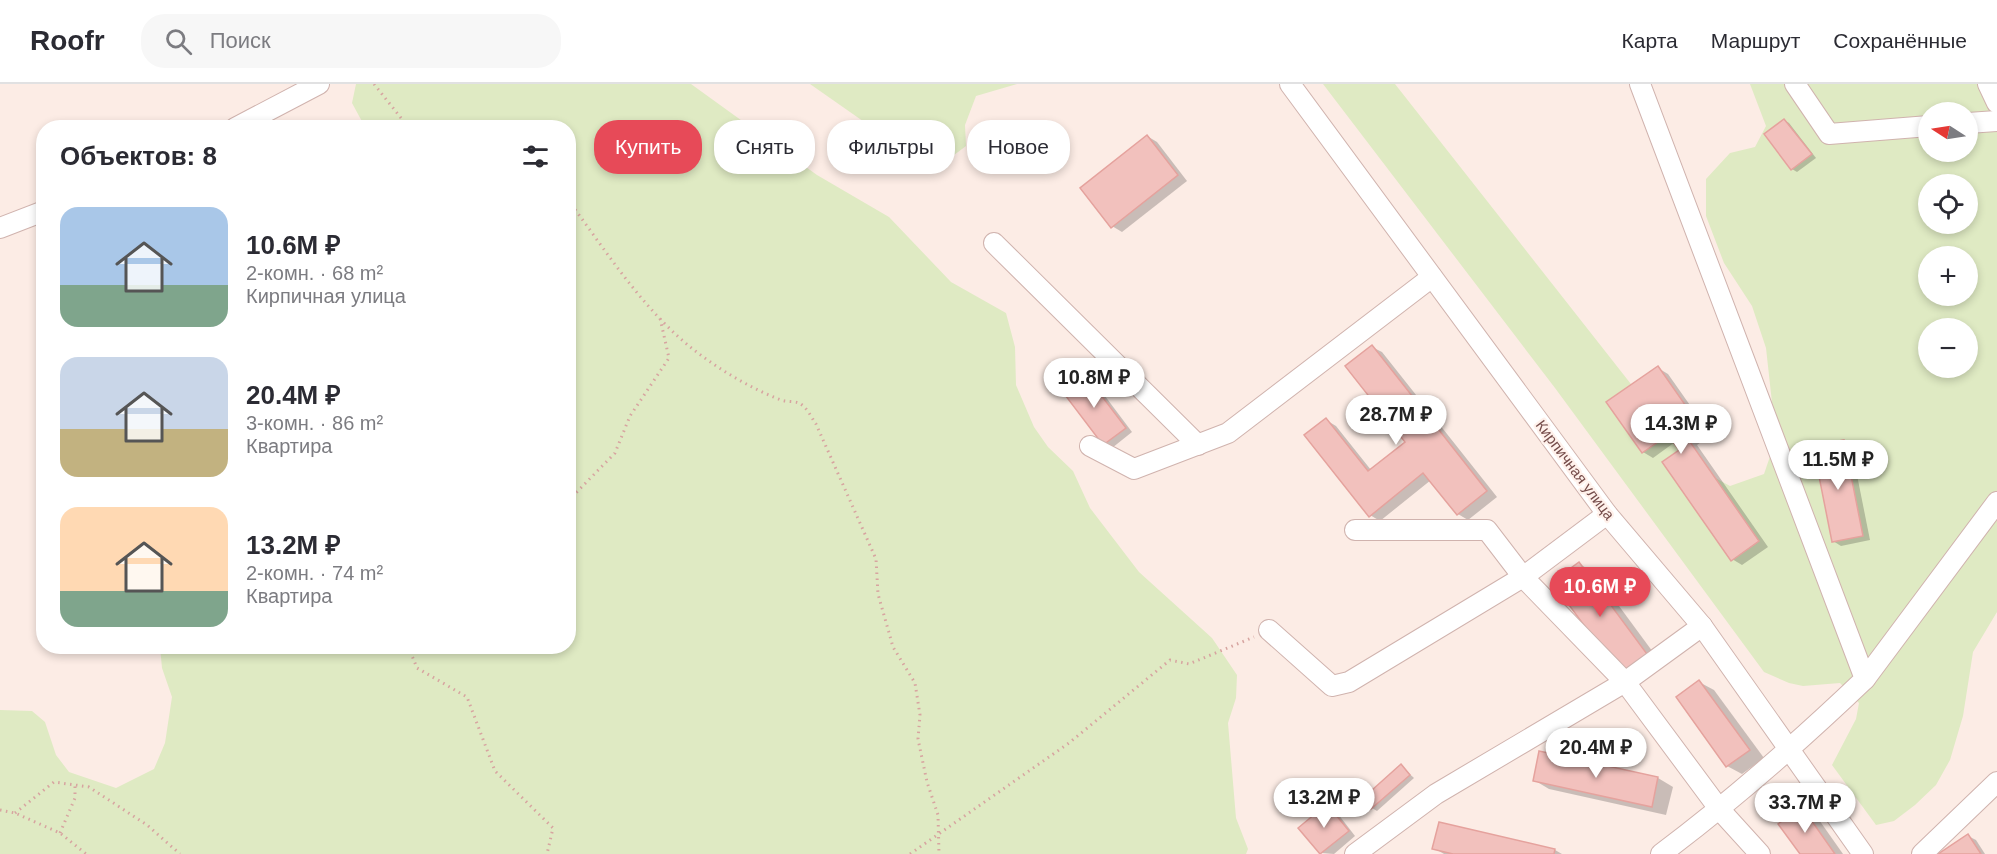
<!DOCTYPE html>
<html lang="ru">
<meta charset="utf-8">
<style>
body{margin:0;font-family:Helvetica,sans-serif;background:#f7f7f7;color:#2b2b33;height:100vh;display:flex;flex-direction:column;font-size:22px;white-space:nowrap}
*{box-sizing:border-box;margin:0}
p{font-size:20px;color:#7c7c81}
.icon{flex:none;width:33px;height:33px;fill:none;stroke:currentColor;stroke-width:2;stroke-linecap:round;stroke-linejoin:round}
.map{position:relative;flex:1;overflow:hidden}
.details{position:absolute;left:36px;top:36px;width:540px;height:534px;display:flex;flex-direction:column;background:#fff;border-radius:24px;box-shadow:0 3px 9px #0003}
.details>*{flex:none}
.hud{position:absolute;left:594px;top:36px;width:570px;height:54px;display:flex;gap:12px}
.needle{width:39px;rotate:282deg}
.controls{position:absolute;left:1918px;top:18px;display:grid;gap:12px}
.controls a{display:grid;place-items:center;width:60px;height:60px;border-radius:50%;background:#fff;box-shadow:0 3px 9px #0003;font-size:30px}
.price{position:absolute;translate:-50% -51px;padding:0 14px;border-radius:21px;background:#fff;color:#222;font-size:20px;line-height:39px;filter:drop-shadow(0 2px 3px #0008)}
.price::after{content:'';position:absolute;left:50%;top:36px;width:18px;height:14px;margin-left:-9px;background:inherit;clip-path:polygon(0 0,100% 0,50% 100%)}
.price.selected{background:#e74a58;color:#fff}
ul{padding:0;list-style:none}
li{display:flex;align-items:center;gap:18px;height:150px;padding:0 24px}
li span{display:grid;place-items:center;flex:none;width:168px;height:120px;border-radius:18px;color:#555}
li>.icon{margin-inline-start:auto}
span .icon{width:72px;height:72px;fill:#fffc;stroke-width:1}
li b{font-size:26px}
h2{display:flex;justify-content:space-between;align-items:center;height:72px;padding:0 24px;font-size:26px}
.chip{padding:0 21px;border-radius:24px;background:#fff;box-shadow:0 3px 9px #0003;font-size:21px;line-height:54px}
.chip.selected{background:#e74a58;color:#fff}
header{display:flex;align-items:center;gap:36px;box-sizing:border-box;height:84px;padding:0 30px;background:#fff;border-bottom:2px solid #e1e1e2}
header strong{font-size:28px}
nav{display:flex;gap:33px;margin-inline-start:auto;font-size:21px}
.search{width:420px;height:54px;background:#f7f7f7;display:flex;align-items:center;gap:15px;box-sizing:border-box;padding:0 21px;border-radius:24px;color:#7c7c81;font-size:22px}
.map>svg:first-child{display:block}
.green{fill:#dfeac3;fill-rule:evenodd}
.shadow{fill:#0003}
.building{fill:#f2c1bd;stroke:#e5a29d;stroke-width:1.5}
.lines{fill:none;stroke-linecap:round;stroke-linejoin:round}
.minor-casing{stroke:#d0b3ae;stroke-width:22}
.path{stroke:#d7a4a0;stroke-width:3;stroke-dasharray:1.5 4.5;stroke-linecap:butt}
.minor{stroke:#fff;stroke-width:20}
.labels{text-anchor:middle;stroke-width:4.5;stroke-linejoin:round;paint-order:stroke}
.street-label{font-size:15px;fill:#754c4a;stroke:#fff1eb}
</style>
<header>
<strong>Roofr</strong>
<div class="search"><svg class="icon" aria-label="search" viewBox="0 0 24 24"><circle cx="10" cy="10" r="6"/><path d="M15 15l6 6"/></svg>Поиск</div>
<nav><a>Карта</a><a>Маршрут</a><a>Сохранённые</a></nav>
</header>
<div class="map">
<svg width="1997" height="770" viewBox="0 0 1997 770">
<rect width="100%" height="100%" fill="#fcece5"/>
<g class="green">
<path d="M356,0H691L817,91L889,133L951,198L1006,229L1015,263L1016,301L1034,343L1048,363L1073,387L1090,424L1139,488L1212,554L1237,591L1236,614L1228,639L1236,734L1248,765L1246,770H0V626L32,627L45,638L56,671L69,688L116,704L154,685L165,659L172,613L162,584L160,563L568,562V44L365,43L352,19Z"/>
<path d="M810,0H1017L976,12L965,41L966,62L950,74L920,77Z"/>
<path d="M1323,0H1395L1697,384L1730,402L1764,390L1776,355L1766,264L1752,222L1724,179L1706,132V95L1730,69L1755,63L1766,42L1750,0H1997V528L1973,568L1963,632L1950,676L1936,701L1915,721L1894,737L1876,741L1832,681L1856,635L1859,619L1840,599L1803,602L1789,599L1764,588L1555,304ZM1929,28H1968V68H1929ZM1929,100H1968V140H1929ZM1929,172H1968V212H1929ZM1929,244H1968V284H1929Z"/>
</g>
<g class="shadow">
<path d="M1784,36L1789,39L1816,74L1797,88L1792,85L1766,51Z"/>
<path d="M1147,52L1157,58L1187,97L1122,148L1112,142Z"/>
<path d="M1372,263L1382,268L1497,413L1468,436L1458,430L1431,396L1380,437L1370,431L1326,336L1336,342L1371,386L1407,358Z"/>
<path d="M1658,284L1668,290L1711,351L1697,361L1768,463L1742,481L1732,475L1681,366L1675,358L1653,374L1643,368Z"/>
<path d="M1085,292L1093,296L1132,348L1112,364L1104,360Z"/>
<path d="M1844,357L1851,361L1870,456L1841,462L1833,457Z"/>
<path d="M1579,480L1594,488L1661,579L1636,597Z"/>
<path d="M1699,598L1714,606L1764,674L1742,690L1727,682Z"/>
<path d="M1401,682L1414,694L1377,727L1372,724L1364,715Z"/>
<path d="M1658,694L1673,703L1666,731L1549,705L1534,696Z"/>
<path d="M1327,722L1335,726L1355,752L1334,770L1322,769L1300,744Z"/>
<path d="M1802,725L1817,733L1843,770H1802Z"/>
<path d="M1968,752L1976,756L1985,770H1940Z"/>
<path d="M1434,764L1555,766L1562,770H1444Z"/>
</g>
<g class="building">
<path d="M1784,35L1812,70L1791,86L1764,50Z"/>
<path d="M1147,51L1178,91L1111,144L1080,104Z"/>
<path d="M1372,261L1487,407L1457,431L1423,389L1369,433L1304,351L1326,334L1368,387L1405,358L1345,282Z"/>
<path d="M1658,282L1702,345L1688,355L1759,457L1731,477L1662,378L1679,366L1668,351L1642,369L1606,318Z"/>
<path d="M1085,290L1126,344L1103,361L1062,307Z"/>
<path d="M1844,356L1863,452L1832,458L1813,362Z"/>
<path d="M1579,478L1647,570L1620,590L1552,498Z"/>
<path d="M1699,596L1750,666L1726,683L1676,613Z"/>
<path d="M1539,667L1658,693L1652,723L1533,697Z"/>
<path d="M1401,680L1410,691L1371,725L1362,715Z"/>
<path d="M1327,720L1349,747L1320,770L1298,744Z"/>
<path d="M1802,723L1835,770H1800L1778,740Z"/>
<path d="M1439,738L1555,765L1554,770H1453L1432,765Z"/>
<path d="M1968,750L1981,770H1938Z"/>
</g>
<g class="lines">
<g class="minor-casing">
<g id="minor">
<path d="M1290,0L1607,430L1702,542L1863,770"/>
<path d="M1640,0L1865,595C1800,657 1733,716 1661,770"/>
<path d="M1795,0L1829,50L1929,42"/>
<path d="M1988,0L1997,19"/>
<path d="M1968,39L1997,37"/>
<path d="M235,44L319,0"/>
<path d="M0,144L44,127"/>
<path d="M994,159L1198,361"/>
<path d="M1090,362L1134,385L1228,349L1432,193"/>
<path d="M1355,446H1487L1523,493L1625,598L1720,726L1760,770"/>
<path d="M1269,546L1332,602L1349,598L1523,493L1607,430"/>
<path d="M1865,595L1997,418"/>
<path d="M1355,770L1436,710L1625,598L1702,542"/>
<path d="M1922,770L1997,698"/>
</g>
</g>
<g class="path">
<path d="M374,0L409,44"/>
<path d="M568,116C607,168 643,226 694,266C720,286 750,304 781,316C787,318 794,317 799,319C807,323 811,333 816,340L876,475L878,510L893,563L915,599L920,631L918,655L927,698L938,731L939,770"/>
<path d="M568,417L615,369L630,332L669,274L660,234"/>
<path d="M408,562L417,584L467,613L495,687L553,744L547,770"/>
<path d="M0,726L15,729L60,749L86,770"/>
<path d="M15,729L54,698L89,703L147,741L180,770"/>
<path d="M60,749L75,714V700"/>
<path d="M910,770L1069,659L1170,576L1189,580L1254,553"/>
</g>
<use href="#minor" class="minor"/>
</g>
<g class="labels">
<g class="street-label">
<text transform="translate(1575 386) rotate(53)" y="5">Кирпичная улица</text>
</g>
</g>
</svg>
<div class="controls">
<a><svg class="needle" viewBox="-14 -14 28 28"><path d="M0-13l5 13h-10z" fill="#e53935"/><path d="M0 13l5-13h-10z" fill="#7c7c81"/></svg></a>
<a><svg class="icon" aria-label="locate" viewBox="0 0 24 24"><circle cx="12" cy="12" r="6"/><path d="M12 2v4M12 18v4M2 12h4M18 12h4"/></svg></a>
<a>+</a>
<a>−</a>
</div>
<b class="price" style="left:1094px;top:325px">10.8M ₽</b>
<b class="price" style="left:1396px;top:362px">28.7M ₽</b>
<b class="price" style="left:1681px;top:371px">14.3M ₽</b>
<b class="price" style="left:1838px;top:407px">11.5M ₽</b>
<b class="price selected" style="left:1600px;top:534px">10.6M ₽</b>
<b class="price" style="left:1596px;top:695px">20.4M ₽</b>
<b class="price" style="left:1324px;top:745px">13.2M ₽</b>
<b class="price" style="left:1805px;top:750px">33.7M ₽</b>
<div class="hud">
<a class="chip selected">Купить</a>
<a class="chip">Снять</a>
<a class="chip">Фильтры</a>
<a class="chip">Новое</a>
</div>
<section class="details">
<h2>Объектов: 8<svg class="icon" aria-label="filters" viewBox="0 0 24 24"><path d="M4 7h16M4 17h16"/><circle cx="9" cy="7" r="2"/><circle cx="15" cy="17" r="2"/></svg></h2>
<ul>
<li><span style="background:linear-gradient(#a9c7e8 65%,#7fa58c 0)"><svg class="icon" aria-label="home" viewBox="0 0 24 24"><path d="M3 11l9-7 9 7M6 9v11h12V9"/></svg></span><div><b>10.6M ₽</b><p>2-комн. · 68 m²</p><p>Кирпичная улица</p></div></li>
<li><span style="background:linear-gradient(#c9d6e8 60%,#c2b280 0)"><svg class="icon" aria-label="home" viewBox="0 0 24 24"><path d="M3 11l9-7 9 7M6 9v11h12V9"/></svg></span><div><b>20.4M ₽</b><p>3-комн. · 86 m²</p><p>Квартира</p></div></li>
<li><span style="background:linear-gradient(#ffd9b3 70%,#7fa58c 0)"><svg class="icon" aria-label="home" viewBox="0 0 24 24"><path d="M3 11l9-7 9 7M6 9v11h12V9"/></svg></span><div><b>13.2M ₽</b><p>2-комн. · 74 m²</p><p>Квартира</p></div></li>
</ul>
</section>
</div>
